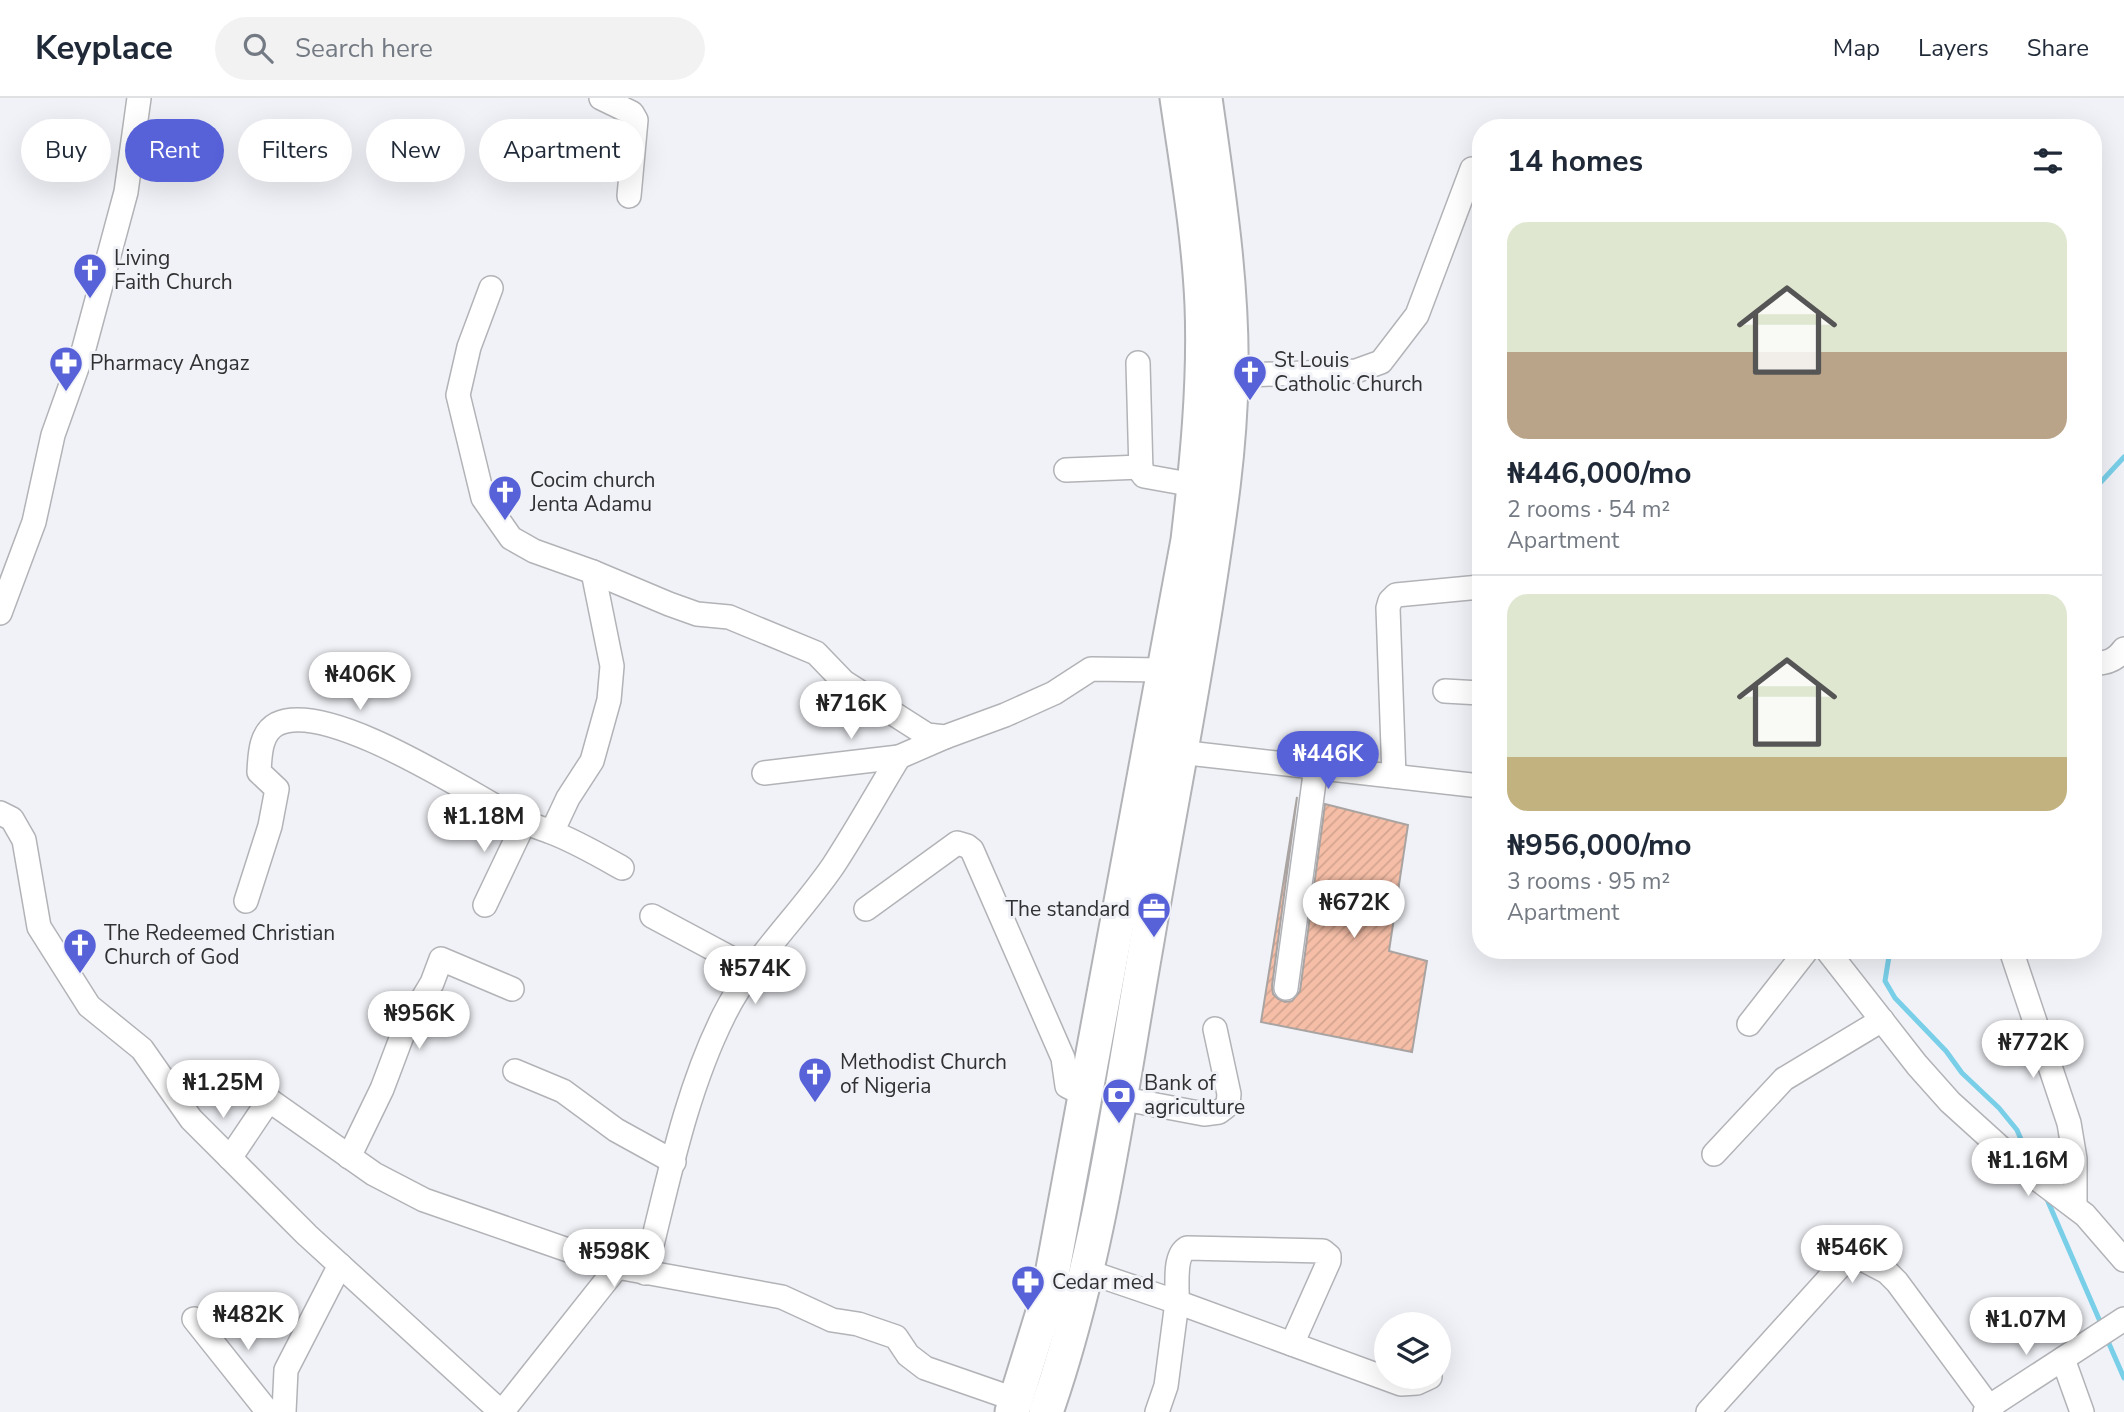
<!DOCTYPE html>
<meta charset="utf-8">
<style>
body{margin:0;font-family:"Nunito Sans",sans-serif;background:#f2f2f3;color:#1f2937;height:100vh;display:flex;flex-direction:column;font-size:26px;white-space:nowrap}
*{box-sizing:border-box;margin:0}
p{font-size:23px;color:#747a83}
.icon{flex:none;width:38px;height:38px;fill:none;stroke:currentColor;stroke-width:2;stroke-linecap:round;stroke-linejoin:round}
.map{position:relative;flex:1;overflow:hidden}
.details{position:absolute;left:1472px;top:21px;width:630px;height:840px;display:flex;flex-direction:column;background:#fff;border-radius:28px;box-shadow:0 7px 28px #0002}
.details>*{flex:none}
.banner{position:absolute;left:21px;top:21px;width:665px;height:63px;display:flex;gap:14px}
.controls{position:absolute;left:1374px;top:1214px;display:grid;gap:14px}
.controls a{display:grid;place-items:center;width:77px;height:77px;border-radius:50%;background:#fff;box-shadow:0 7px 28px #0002;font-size:35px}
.price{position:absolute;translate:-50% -60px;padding:0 16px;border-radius:24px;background:#fff;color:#222;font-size:23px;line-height:46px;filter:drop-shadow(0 2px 4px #0008)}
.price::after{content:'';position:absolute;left:50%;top:42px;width:21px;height:16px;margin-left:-10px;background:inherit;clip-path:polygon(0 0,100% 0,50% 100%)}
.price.on{background:#5761d8;color:#fff}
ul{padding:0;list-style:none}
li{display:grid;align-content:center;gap:14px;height:371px;padding:0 35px}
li+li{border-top:2px solid #e0e1e3}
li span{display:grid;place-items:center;height:217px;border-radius:21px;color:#555}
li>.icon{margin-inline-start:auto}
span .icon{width:126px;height:126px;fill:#fffc;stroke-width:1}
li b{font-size:30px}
h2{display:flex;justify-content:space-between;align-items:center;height:84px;padding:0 35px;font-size:30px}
.chip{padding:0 24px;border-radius:32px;background:#fff;box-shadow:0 7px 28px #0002;font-size:24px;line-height:63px}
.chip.on{background:#5761d8;color:#fff}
header{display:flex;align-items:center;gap:42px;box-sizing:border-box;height:98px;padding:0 35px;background:#fff;border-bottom:2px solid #e0e1e3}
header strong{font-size:33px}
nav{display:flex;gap:38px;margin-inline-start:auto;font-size:24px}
.search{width:490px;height:63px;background:#f2f2f3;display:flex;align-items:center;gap:18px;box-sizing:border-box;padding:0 24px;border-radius:38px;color:#747a83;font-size:26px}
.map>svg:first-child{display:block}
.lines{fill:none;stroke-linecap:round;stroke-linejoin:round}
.stream{stroke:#79cfe8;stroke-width:5}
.building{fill:url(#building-hatch);stroke:#a9a4a2;stroke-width:2}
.minor-casing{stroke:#b2b3b7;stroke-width:26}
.highway-casing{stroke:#b2b3b7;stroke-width:37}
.minor{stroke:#fff;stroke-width:23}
.highway{stroke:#fff;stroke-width:33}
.labels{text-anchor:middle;stroke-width:6;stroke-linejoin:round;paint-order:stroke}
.poi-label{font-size:21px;fill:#313133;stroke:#f1f2f7;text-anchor:start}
</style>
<header>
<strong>Keyplace</strong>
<div class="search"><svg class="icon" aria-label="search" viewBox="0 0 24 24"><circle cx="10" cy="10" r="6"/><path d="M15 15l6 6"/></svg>Search here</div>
<nav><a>Map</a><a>Layers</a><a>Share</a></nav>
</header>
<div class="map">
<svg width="2124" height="1314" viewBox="0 0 2124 1314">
<defs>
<pattern id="building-hatch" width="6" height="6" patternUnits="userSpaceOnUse" patternTransform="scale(1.75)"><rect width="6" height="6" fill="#f6bea7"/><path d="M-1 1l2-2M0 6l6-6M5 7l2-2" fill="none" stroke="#d3a490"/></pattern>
</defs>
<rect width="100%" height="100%" fill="#f1f2f7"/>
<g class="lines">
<g class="stream">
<path d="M2093,388L2100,385L2124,359"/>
<path d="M1890,852L1885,883L1895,900L1946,953L1962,975L1999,1010L2017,1032L2031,1065"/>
<path d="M2046,1099L2102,1228"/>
<path d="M2107,1241L2124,1280"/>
</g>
</g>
<path class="building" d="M1297,699L1272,888L1273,896L1278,901L1285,904L1292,903L1300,893L1325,706L1408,727L1389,853L1427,863L1412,954L1261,924Z"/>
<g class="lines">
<g class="minor-casing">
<g id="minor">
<path d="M601,0L632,15L636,22L629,98"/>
<path d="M491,190L469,249L458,297L483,400L511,440L534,453L593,474L669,506L697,516L729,519L816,555L844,584L927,637L945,639L1005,617L1054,595L1091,571L1164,572"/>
<path d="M1138,265L1141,374L1144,378L1194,387"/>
<path d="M1219,278L1356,273L1381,264L1417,217L1472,71"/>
<path d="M1066,372L1141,369"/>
<path d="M0,515L34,424L53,337L84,250L126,94L139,0"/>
<path d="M2093,565C2107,566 2116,562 2124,551"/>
<path d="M1445,593L1480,595"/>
<path d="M1179,654L1480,688"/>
<path d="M764,675L899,659L945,639"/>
<path d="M1394,678L1388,510L1390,503L1396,497L1480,489"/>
<path d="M0,715L12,721L24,742L39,829L89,908L142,951L191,1021L307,1137L501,1314"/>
<path d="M552,734L568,700L592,663L609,602L612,568L593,474"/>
<path d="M246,803L270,728L277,691L259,674C260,657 260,635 277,626C328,601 472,697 520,722C530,727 541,730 551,734C575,743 599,757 622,770"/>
<path d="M485,807L524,725"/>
<path d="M866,811L957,745L967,748L972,752L1063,960L1067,988L1087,998"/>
<path d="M652,818L751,871"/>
<path d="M1827,852L1917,967L1950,1004L2024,1071L2085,1117L2124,1162"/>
<path d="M2011,852L2069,1025L2075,1061V1109"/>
<path d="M1286,890L1316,669"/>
<path d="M1749,926L1807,852"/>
<path d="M515,973L563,993L616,1032L674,1064"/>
<path d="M1119,1000L1204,1016L1219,1014L1228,1007L1229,996L1215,931"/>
<path d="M1714,1056L1784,981L1882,922"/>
<path d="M349,1059L382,991L405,930L432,885L441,861L512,891"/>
<path d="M230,1060L269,1002L374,1076L424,1102L617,1169L782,1199L832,1222L858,1226L896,1239L908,1257L925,1270L1017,1302"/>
<path d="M1086,1173L1177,1204C1178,1189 1173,1158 1187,1150L1323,1153L1329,1158V1163L1292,1246"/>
<path d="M645,1175C667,1089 684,997 724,917C752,861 798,819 833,768C856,733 877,695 899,659"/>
<path d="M194,1221L268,1314"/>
<path d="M2063,1261L2082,1314"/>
<path d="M284,1314L286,1272L340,1167"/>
<path d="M502,1314L617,1169"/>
<path d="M1157,1314L1166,1288L1177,1204L1401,1286L1417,1285L1430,1279"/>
<path d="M1708,1314L1841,1167L1852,1162H1864L1887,1174L1897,1184L1990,1310"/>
<path d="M1985,1314L1998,1303L2124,1221"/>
</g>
</g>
<g class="highway-casing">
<g id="highway">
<path d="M1012,1314L1048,1198L1188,442C1197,365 1205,285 1202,207C1199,138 1187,69 1177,0"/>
<path d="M1046,1314C1099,1162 1119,1001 1147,843C1167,726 1190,610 1208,493C1219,422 1230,352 1231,280C1233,186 1218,93 1205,0"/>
</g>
</g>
<use href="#minor" class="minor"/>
<use href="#highway" class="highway"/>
</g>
<defs>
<g id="church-pin" transform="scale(1.75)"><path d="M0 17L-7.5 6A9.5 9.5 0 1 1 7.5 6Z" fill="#5761d8" stroke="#f1f2f7"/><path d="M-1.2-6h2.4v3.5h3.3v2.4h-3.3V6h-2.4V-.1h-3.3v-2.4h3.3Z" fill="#fff"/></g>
<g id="pharmacy-pin" transform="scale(1.75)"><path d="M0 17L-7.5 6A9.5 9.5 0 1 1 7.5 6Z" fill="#5761d8" stroke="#f1f2f7"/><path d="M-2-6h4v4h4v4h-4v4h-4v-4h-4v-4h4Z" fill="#fff"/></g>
<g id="office-pin" transform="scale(1.75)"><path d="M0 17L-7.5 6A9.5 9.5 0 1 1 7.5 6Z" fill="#5761d8" stroke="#f1f2f7"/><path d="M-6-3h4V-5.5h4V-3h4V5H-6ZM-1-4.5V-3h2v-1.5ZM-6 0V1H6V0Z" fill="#fff"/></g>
<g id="bank-pin" transform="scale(1.75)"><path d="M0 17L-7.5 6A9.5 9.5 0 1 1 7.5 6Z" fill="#5761d8" stroke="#f1f2f7"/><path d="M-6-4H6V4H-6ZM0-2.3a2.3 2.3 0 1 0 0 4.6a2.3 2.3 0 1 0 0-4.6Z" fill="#fff"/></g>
</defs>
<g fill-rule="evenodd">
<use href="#church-pin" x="90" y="172"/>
<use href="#pharmacy-pin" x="66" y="265"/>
<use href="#church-pin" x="1250" y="274"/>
<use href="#church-pin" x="505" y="394"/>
<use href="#office-pin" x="1154" y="811"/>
<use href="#church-pin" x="80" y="847"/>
<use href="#church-pin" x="815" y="976"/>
<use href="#bank-pin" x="1119" y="997"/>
<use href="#pharmacy-pin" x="1028" y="1184"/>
</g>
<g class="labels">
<g class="poi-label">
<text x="114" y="167">Living<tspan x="114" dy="24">Faith Church</tspan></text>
<text x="1274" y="269">St Louis<tspan x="1274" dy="24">Catholic Church</tspan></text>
<text x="90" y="272">Pharmacy Angaz</text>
<text x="530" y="389">Cocim church<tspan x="530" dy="24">Jenta Adamu</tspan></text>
<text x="1130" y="818" text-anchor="end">The standard</text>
<text x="104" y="842">The Redeemed Christian<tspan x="104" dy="24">Church of God</tspan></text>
<text x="840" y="971">Methodist Church<tspan x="840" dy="24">of Nigeria</tspan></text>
<text x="1144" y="992">Bank of<tspan x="1144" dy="24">agriculture</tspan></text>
<text x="1052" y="1191">Cedar med</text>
</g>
</g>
</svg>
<div class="controls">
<a><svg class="icon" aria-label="layers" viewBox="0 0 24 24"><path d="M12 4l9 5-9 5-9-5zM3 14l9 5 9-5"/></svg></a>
</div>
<b class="price" style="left:360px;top:614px">₦406K</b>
<b class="price" style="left:851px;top:643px">₦716K</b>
<b class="price on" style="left:1328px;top:693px">₦446K</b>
<b class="price" style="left:484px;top:756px">₦1.18M</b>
<b class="price" style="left:1354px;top:842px">₦672K</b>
<b class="price" style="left:755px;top:908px">₦574K</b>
<b class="price" style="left:419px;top:953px">₦956K</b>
<b class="price" style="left:2033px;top:982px">₦772K</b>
<b class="price" style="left:223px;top:1022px">₦1.25M</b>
<b class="price" style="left:2028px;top:1100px">₦1.16M</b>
<b class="price" style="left:1852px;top:1187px">₦546K</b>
<b class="price" style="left:614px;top:1191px">₦598K</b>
<b class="price" style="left:248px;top:1254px">₦482K</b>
<b class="price" style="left:2026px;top:1259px">₦1.07M</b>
<div class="banner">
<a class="chip">Buy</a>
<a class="chip on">Rent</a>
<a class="chip">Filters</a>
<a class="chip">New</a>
<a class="chip">Apartment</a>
</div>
<section class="details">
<h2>14 homes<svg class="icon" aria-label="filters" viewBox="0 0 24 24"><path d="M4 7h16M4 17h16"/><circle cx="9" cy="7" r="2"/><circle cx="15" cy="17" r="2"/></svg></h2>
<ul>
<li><span style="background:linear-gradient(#dfe7d0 60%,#b9a48a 0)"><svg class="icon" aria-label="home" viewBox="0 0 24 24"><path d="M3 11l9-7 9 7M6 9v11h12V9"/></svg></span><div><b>₦446,000/mo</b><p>2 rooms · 54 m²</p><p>Apartment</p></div></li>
<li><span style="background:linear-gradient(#dfe7d0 75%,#c2b280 0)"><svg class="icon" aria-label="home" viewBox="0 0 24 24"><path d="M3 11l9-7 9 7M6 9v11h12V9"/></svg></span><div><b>₦956,000/mo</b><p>3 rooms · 95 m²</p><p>Apartment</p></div></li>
</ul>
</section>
</div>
